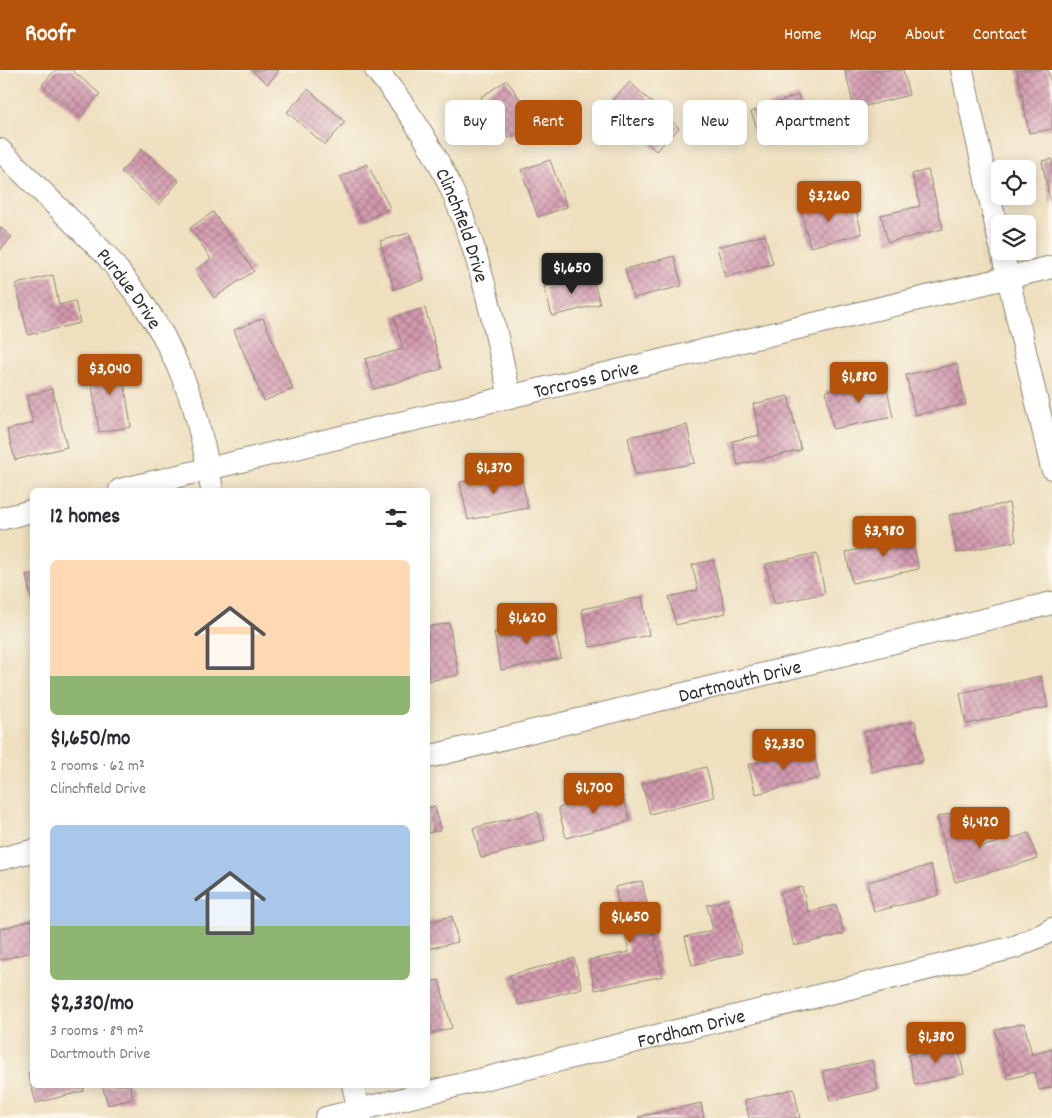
<!DOCTYPE html>
<meta charset="utf-8">
<style>
body{margin:0;font-family:Dekko,sans-serif;background:#f7f7f7;color:#2b2b33;height:100vh;display:flex;flex-direction:column;font-size:19px;white-space:nowrap}
*{box-sizing:border-box;margin:0}
p{font-size:16px;color:#7c7c81}
.icon{flex:none;width:28px;height:28px;fill:none;stroke:currentColor;stroke-width:2;stroke-linecap:round;stroke-linejoin:round}
.map{position:relative;flex:1;overflow:hidden}
.side{position:absolute;left:30px;top:418px;width:400px;height:600px;display:flex;flex-direction:column;background:#fff;border-radius:8px;box-shadow:0 2px 12px #0003}
.side>*{flex:none}
.guide{position:absolute;left:445px;top:30px;width:475px;height:45px;display:flex;gap:10px}
.fabs{position:absolute;left:991px;top:90px;display:grid;gap:10px}
.fabs a{display:grid;place-items:center;width:45px;height:45px;border-radius:8px;background:#fff;box-shadow:0 2px 12px #0003;font-size:25px}
.price{position:absolute;translate:-50% -42px;padding:0 11px;border-radius:5px;background:#b45309;color:#fff;font-size:16px;line-height:32px;filter:drop-shadow(0 1px 2px #0008)}
.price::after{content:'';position:absolute;left:50%;top:30px;width:15px;height:11px;margin-left:-8px;background:inherit;clip-path:polygon(0 0,100% 0,50% 100%)}
.price.selected{background:#222;color:#fff}
ul{padding:0;list-style:none}
li{display:grid;align-content:center;gap:10px;height:265px;padding:0 20px}
li span{display:grid;place-items:center;height:155px;border-radius:8px;color:#555}
li>.icon{margin-inline-start:auto}
span .icon{width:90px;height:90px;fill:#fffc;stroke-width:1}
li b{font-size:21px}
h2{display:flex;justify-content:space-between;align-items:center;height:60px;padding:0 20px;font-size:21px}
.pill{padding:0 18px;border-radius:8px;background:#fff;box-shadow:0 2px 12px #0003;font-size:18px;line-height:45px}
.pill.selected{background:#b45309;color:#fff}
header{display:flex;align-items:center;gap:30px;box-sizing:border-box;height:70px;padding:0 25px;background:#b45309;color:#fff}
header strong{font-size:24px}
nav{display:flex;gap:28px;margin-inline-start:auto;font-size:18px}
.map>svg:first-child{display:block}
.building{fill:url(#building-cross-hatch)}
.lines{fill:none;stroke-linecap:round;stroke-linejoin:round}
.minor-casing{stroke:#8c8574;stroke-width:24}
.minor{stroke:#fff;stroke-width:22}
.labels{text-anchor:middle;stroke-width:4;stroke-linejoin:round;paint-order:stroke}
.street-label{font-size:20px;fill:#2b2b2b;stroke:#fbf7ec}
</style>
<header>
<strong>Roofr</strong>
<nav><a>Home</a><a>Map</a><a>About</a><a>Contact</a></nav>
</header>
<div class="map">
<svg width="1052" height="1048" viewBox="0 0 1052 1048">
<defs>
<pattern id="building-cross-hatch" width="8" height="8" patternUnits="userSpaceOnUse" patternTransform="scale(1.25)"><rect width="8" height="8" fill="#d298ae"/><path d="M0 0l8 8M0 8l8-8" fill="none" stroke="#ab7c8e"/></pattern>
</defs>
<rect width="100%" height="100%" fill="#fbf7ec"/>
<filter id="ink" filterUnits="userSpaceOnUse"><feTurbulence type="fractalNoise" baseFrequency=".02" numOctaves="2"/><feDisplacementMap in="SourceGraphic" scale="10" xChannelSelector="R" yChannelSelector="G"/><feConvolveMatrix kernelMatrix="1 2 1 2 8 2 1 2 1" color-interpolation-filters="sRGB"/></filter>
<filter id="wash" filterUnits="userSpaceOnUse"><feTurbulence type="fractalNoise" baseFrequency=".0096" numOctaves="4" result="noise"/><feDisplacementMap in="SourceGraphic" scale="20" xChannelSelector="R" yChannelSelector="G"/><feGaussianBlur stdDeviation="1.12" result="paint"/><feColorMatrix in="noise" values="0 0 0 0 0 0 0 0 0 0 0 0 0 0 0 0 0 1.4 0 .05"/><feComposite in="paint" operator="in"/></filter>
<g filter="url(#wash)">
<rect width="100%" height="100%" fill="#eedfbe"/>
<g id="blocks">
<g class="building">
<path d="M55,0H72L100,24L80,48L42,15Z"/>
<path d="M251,0H279L268,14Z"/>
<path d="M845,0H903L909,25L854,39Z"/>
<path d="M1017,0H1048L1052,18V59L1029,63Z"/>
<path d="M507,10L535,51L509,68L481,27Z"/>
<path d="M630,12L679,58L656,81L607,35Z"/>
<path d="M308,19L345,52L325,75L287,42Z"/>
<path d="M798,25L809,53L762,71L751,42Z"/>
<path d="M142,79L179,111L159,135L121,102Z"/>
<path d="M1052,89V135H1051L1042,91Z"/>
<path d="M550,90L567,137L538,147L521,100Z"/>
<path d="M367,94L390,138L362,152L340,107Z"/>
<path d="M928,100L943,159L888,172L881,145L920,136L912,104Z"/>
<path d="M831,129L833,140L855,135L862,164L810,177L800,136Z"/>
<path d="M213,142L254,201L214,228L195,200L211,189L190,158Z"/>
<path d="M0,157L12,167L0,180Z"/>
<path d="M409,163L424,210L394,219L380,171Z"/>
<path d="M765,165L773,194L725,207L717,177Z"/>
<path d="M674,186L682,216L633,228L625,199Z"/>
<path d="M592,204L600,234L552,246L544,217Z"/>
<path d="M53,205L59,235L75,231L80,253L28,265L16,214Z"/>
<path d="M425,238L442,299L374,319L365,289L403,279L394,247Z"/>
<path d="M263,248L293,319L264,331L234,260Z"/>
<path d="M121,291L131,357L99,362L89,295Z"/>
<path d="M957,294L966,334L915,345L906,305Z"/>
<path d="M885,309L893,347L833,359L826,321Z"/>
<path d="M52,319L67,377L15,390L7,360L33,353L26,326Z"/>
<path d="M788,326L801,380L738,395L732,371L760,365L753,334Z"/>
<path d="M687,355L695,393L635,405L628,367Z"/>
<path d="M520,400L528,438L468,450L460,412Z"/>
<path d="M1009,433L1016,471L957,483L949,445Z"/>
<path d="M910,458L919,499L852,513L846,482L891,473L889,462Z"/>
<path d="M817,483L825,523L774,534L766,494Z"/>
<path d="M713,490L726,543L676,555L669,527L698,520L692,495Z"/>
<path d="M32,503V533L26,505Z"/>
<path d="M642,527L649,565L590,577L582,539Z"/>
<path d="M553,550L561,588L501,600L494,562Z"/>
<path d="M449,553L459,605L428,611V557Z"/>
<path d="M1041,606L1048,637L966,654L960,623Z"/>
<path d="M915,651L923,691L872,702L864,662Z"/>
<path d="M812,678L820,708L756,724L748,695Z"/>
<path d="M706,697L714,727L650,744L642,714Z"/>
<path d="M622,722L630,751L566,768L558,738Z"/>
<path d="M435,736L440,760L428,763V738Z"/>
<path d="M967,739L978,778L1029,763L1037,789L955,812L937,747Z"/>
<path d="M538,742L545,771L481,788L473,758Z"/>
<path d="M931,795L939,825L874,842L867,812Z"/>
<path d="M642,811L663,906L595,920L589,890L629,882L615,817Z"/>
<path d="M802,817L808,842L836,835L844,864L794,876L780,823Z"/>
<path d="M729,829L742,883L692,895L685,867L713,860L707,835Z"/>
<path d="M452,846L458,872L428,879V852Z"/>
<path d="M32,850V882L0,890V859Z"/>
<path d="M574,888L582,918L518,935L510,905Z"/>
<path d="M439,910L452,958L428,964V912Z"/>
<path d="M1024,953L1032,985L1052,979V1017L1039,1020L1035,1002L1008,1009L995,960Z"/>
<path d="M957,974L964,1004L915,1015L908,985Z"/>
<path d="M872,990L878,1020L830,1031L823,1001Z"/>
<path d="M32,1002V1015H83L84,1021L36,1033L28,1003Z"/>
<path d="M102,1015H130L133,1029L108,1035Z"/>
<path d="M794,1019L800,1048H749L745,1030Z"/>
<path d="M701,1033L704,1048H639L638,1047Z"/>
</g>
</g>
</g>
<g filter="url(#ink)">
<use href="#blocks" fill-opacity="0" stroke="#8c8574" stroke-width="1"/>
<g class="lines">
<g class="minor-casing">
<g id="minor">
<path id="s1" d="M376,0C403,32 426,67 445,105C478,174 494,252 510,327"/>
<path d="M962,0L1000,174"/>
<path id="s2" d="M0,80L107,186L141,230L163,265L181,303L194,337L205,382L212,420"/>
<path d="M1002,181L1052,398"/>
<path id="s3" d="M120,420L1052,197"/>
<path d="M0,449L32,441"/>
<path id="s4" d="M428,687L1052,533"/>
<path d="M0,789L32,781"/>
<path d="M353,1015L361,1048"/>
<path id="s5" d="M326,1048L1015,877L1044,864L1052,859"/>
</g>
</g>
<use href="#minor" class="minor"/>
</g>
</g>
<g class="labels">
<g class="street-label">
<text dy="7" stroke="none"><textPath href="#s1" startOffset="179">Clinchfield Drive</textPath></text>
<text dy="7" stroke="none"><textPath href="#s2" startOffset="190">Purdue Drive</textPath></text>
<text dy="7" stroke="none"><textPath href="#s3" startOffset="479">Torcross Drive</textPath></text>
<text dy="7" stroke="none"><textPath href="#s4" startOffset="321">Dartmouth Drive</textPath></text>
<text dy="7" stroke="none"><textPath href="#s5" startOffset="376">Fordham Drive</textPath></text>
</g>
</g>
</svg>
<div class="fabs">
<a><svg class="icon" aria-label="locate" viewBox="0 0 24 24"><circle cx="12" cy="12" r="6"/><path d="M12 2v4M12 18v4M2 12h4M18 12h4"/></svg></a>
<a><svg class="icon" aria-label="layers" viewBox="0 0 24 24"><path d="M12 4l9 5-9 5-9-5zM3 14l9 5 9-5"/></svg></a>
</div>
<b class="price" style="left:829px;top:153px">$3,260</b>
<b class="price selected" style="left:572px;top:225px">$1,650</b>
<b class="price" style="left:110px;top:326px">$3,040</b>
<b class="price" style="left:859px;top:334px">$1,880</b>
<b class="price" style="left:494px;top:425px">$1,370</b>
<b class="price" style="left:884px;top:488px">$3,980</b>
<b class="price" style="left:527px;top:575px">$1,620</b>
<b class="price" style="left:784px;top:701px">$2,330</b>
<b class="price" style="left:594px;top:745px">$1,700</b>
<b class="price" style="left:980px;top:779px">$1,420</b>
<b class="price" style="left:630px;top:874px">$1,650</b>
<b class="price" style="left:936px;top:994px">$1,380</b>
<div class="guide">
<a class="pill">Buy</a>
<a class="pill selected">Rent</a>
<a class="pill">Filters</a>
<a class="pill">New</a>
<a class="pill">Apartment</a>
</div>
<section class="side">
<h2>12 homes<svg class="icon" aria-label="filters" viewBox="0 0 24 24"><path d="M4 7h16M4 17h16"/><circle cx="9" cy="7" r="2"/><circle cx="15" cy="17" r="2"/></svg></h2>
<ul>
<li><span style="background:linear-gradient(#ffd9b3 75%,#8fb573 0)"><svg class="icon" aria-label="home" viewBox="0 0 24 24"><path d="M3 11l9-7 9 7M6 9v11h12V9"/></svg></span><div><b>$1,650/mo</b><p>2 rooms · 62 m²</p><p>Clinchfield Drive</p></div></li>
<li><span style="background:linear-gradient(#a9c7e8 65%,#8fb573 0)"><svg class="icon" aria-label="home" viewBox="0 0 24 24"><path d="M3 11l9-7 9 7M6 9v11h12V9"/></svg></span><div><b>$2,330/mo</b><p>3 rooms · 89 m²</p><p>Dartmouth Drive</p></div></li>
</ul>
</section>
</div>
